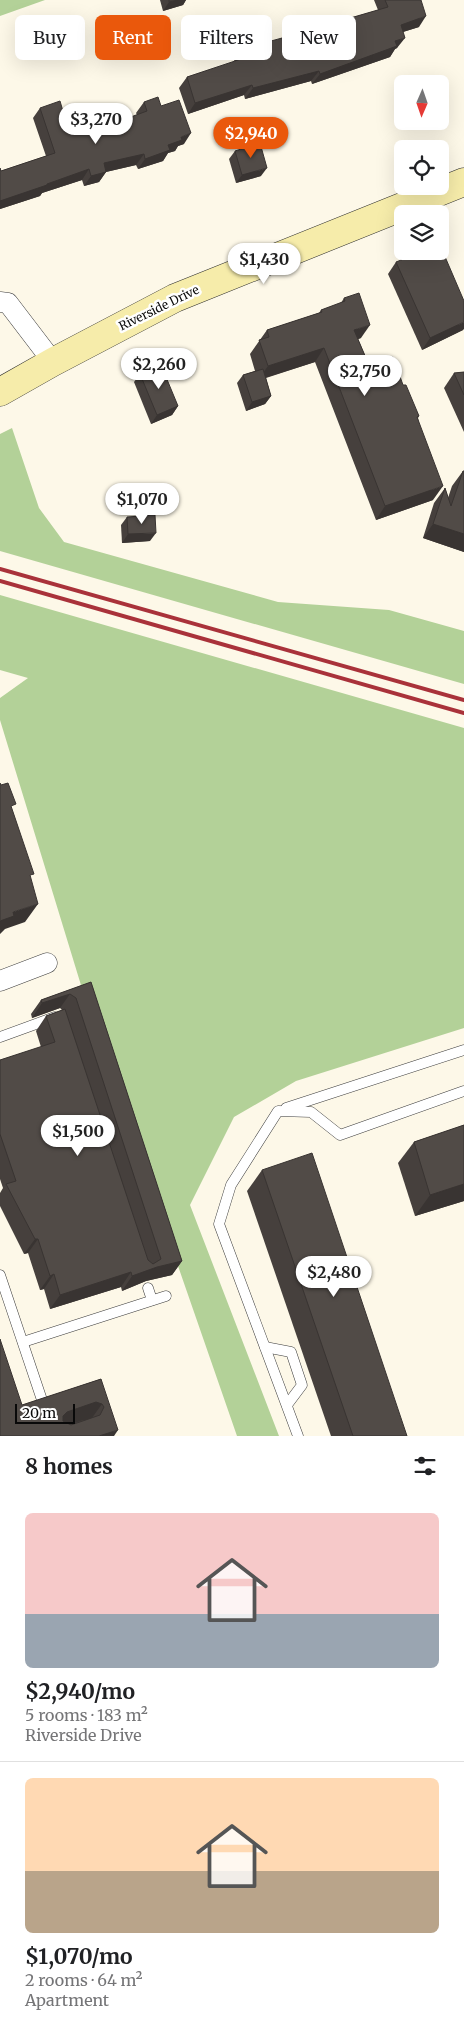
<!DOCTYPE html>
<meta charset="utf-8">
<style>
body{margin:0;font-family:Merriweather,serif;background:#f2f2f2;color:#202124;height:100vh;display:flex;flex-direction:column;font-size:19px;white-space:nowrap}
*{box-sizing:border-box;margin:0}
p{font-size:16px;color:#757577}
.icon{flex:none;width:28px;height:28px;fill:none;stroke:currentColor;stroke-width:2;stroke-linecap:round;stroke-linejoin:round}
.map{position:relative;height:1436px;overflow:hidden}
.panel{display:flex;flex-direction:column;background:#fff;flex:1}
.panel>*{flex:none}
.top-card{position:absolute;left:15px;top:15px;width:435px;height:45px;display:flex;gap:10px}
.needle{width:32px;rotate:182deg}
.fabs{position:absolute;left:394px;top:75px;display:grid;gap:10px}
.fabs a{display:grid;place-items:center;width:55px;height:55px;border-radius:8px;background:#fff;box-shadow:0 5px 20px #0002;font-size:25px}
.scale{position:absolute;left:15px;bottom:12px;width:60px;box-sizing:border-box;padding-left:5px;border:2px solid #090909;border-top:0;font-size:14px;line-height:18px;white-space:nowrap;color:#090909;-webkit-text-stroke:4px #fff;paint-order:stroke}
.price{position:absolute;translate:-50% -42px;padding:0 11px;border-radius:18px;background:#fff;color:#222;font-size:16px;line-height:32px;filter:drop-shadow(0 1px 2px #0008)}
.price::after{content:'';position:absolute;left:50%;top:30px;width:15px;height:11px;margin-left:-8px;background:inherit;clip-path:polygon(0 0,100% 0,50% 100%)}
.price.selected{background:#ea580c;color:#fff}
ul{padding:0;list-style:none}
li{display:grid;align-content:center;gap:10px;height:265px;padding:0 25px}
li+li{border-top:1px solid #e0e0e0}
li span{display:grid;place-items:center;height:155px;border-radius:8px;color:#555}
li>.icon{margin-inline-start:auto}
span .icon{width:90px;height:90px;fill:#fffc;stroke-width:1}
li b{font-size:21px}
h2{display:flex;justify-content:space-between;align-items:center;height:60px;padding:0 25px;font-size:21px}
.tag{padding:0 18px;border-radius:8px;background:#fff;box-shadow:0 5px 20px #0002;font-size:18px;line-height:45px}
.tag.selected{background:#ea580c;color:#fff}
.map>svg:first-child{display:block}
.forest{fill:#b3d198}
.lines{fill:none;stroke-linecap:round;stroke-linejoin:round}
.lane-casing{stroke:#3c3c3c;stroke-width:11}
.street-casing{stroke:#3c3c3c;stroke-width:21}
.secondary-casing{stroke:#2b2b2b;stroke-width:29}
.lane{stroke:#fff;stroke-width:10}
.street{stroke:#fff;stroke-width:20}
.secondary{stroke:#f6ecaa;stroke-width:28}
.rail{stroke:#a9323a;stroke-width:4}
.wall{fill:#46403d}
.shaded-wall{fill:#393432}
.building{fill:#514b47;stroke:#393432;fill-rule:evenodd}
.labels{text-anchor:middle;stroke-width:5;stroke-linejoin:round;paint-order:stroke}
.street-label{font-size:12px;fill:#090909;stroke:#fff}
</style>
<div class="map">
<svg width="464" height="1436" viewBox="0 0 464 1436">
<rect width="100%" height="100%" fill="#fdf8e8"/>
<g class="forest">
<path d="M0,0H45L0,16Z"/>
<path d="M12,428L39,508L64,542L278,602L389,610L464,631V684L0,551V434Z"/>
<path d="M0,595L464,728V1028L296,1081L234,1117L190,1205L279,1436H237L84,995L0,720V698L28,678L0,670Z"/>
</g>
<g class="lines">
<g class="lane-casing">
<g id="lane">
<path d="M0,1037L55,1017"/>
<path d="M286,1108L464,1050"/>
<path d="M0,1275L44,1406"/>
<path d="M148,1288L152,1300"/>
<path d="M23,1342L166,1296"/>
<path d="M265,1347L291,1352L302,1385L287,1405"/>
<path d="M298,1436L219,1224L231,1185L278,1111L311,1112L340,1135L464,1091"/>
</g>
</g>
<g class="street-casing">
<g id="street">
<path d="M0,302L8,303L53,362"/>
<path d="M0,981L47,963"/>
</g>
</g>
<g class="secondary-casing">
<path id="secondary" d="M0,392L53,362L175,298L464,182"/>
</g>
<use href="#lane" class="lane"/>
<use href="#street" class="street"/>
<use href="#secondary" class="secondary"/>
<g class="rail">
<path d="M0,569L464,700"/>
<path d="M0,581L464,713"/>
</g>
</g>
<g class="wall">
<path d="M160,0H186L183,5L163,11Z"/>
<path d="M374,0H421L419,27L403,32L397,48L395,49L390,57L312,84L311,81L245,99L244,95L188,114L179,88L187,77L235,62L234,60L242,49L283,44L296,56L319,47L316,37L323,26L378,10Z"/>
<path d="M144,102L161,106L184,144L178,146L175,151L168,153L163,161L138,169L136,165L106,172L99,182L84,186L82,180L42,193L40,196L0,209V168L1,171L46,156L33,118L40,108L67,125H109L137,115L136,113Z"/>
<path d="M235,151L261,176L236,183L229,159Z"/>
<path d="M396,262L463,330L422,350L388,274Z"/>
<path d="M344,298L361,338L358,339L369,365L403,385L419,416L418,418L433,500L376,520L315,362L266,378L271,396L265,404L246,411L237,383L243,375L255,371L250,354L267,330L319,313L321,310L341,303Z"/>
<path d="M464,372V432L444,388L454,373Z"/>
<path d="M140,374L178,406L172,415L151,424L134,382Z"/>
<path d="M463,471H464V552L423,538L434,503L445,488L448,498L452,486Z"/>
<path d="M127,517L150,541L122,543L121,525Z"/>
<path d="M91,982L182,1261L172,1275L146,1281L122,1291L121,1287L50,1309L44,1289L40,1290L28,1253L24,1254L0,1206V1193L3,1188L0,1179V1060L41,1047L36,1031L46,1016L62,1010L60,1008L32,1018L31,1014L41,1000Z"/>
<path d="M464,1125V1201L415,1216L398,1163L414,1142Z"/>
<path d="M262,1170L407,1436H331L247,1191Z"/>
<path d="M101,1379L114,1436H0L22,1405Z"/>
</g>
<g class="shaded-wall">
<path d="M178,0H186L183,5L163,11L169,2Z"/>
<path d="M426,16L419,27L393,35L401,25Z"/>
<path d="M405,38L397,48L395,49L390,57L312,84L320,74L395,41Z"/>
<path d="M319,71L311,81L245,99L253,88Z"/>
<path d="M252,85L244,95L188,114L195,103Z"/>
<path d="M191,133L184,144L178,146L175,151L168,153L163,161L138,169L145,159L181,137Z"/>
<path d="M144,154L136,165L97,174L104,163Z"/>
<path d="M267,168L261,176L236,183L242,175Z"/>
<path d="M89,169L82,180L42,193L40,196L0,209V201Z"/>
<path d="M106,172L99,182L84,186L91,176Z"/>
<path d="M464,322V329L463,330L422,350L430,338Z"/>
<path d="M370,325L361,338L344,344L354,330Z"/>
<path d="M324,348L315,362L258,380L268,366Z"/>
<path d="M271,396L265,404L246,411L252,402Z"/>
<path d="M178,406L172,415L151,424L157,415Z"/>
<path d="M443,486L433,500L376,520L385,506Z"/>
<path d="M433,524L464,534V552L423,538Z"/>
<path d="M156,533L150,541L122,543L128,534Z"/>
<path d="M38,904L25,922L5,929L0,934V921L13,912Z"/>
<path d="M70,994L60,1008L32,1018L42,1003Z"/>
<path d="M464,1184V1201L415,1216L430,1195Z"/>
<path d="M35,1239H38L28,1253L24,1254Z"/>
<path d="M182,1261L172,1275L146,1281L122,1291L132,1276L157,1267Z"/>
<path d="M131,1272L121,1287L50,1309L60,1295Z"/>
<path d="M54,1274L44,1289L40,1290L50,1276Z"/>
<path d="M96,1402L102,1404L89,1422L83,1420L54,1430L63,1416L67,1412Z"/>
<path d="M118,1430L114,1436H99Z"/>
</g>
<g class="building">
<path d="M169,0H178L169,2Z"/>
<path d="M385,0H421L426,16L401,25L405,38L395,41L397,46L320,74L319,71L253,88L252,85L195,103L187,77L244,58L242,49L282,38L283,44L292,41L296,56L329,44L323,26L388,7Z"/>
<path d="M158,97L161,106L179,100L191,133L181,137L182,140L168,145L170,150L145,159L144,154L104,163L106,172L91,176L89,169L47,184V185L0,201V168L1,171L55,153L40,108L60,101L67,125L106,115L109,125L147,111L144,102Z"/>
<path d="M260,143L267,168L242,175L235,151Z"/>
<path d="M440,245L464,301V322L430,338L396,262L424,251H440Z"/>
<path d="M359,293L370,325L354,330L369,365L393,357L403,385H406L419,416L417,417L443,486L385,506L324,348L268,366L259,340L269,337L267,330L322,312L321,310L345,301L344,298Z"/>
<path d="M161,365L178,406L157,415L140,374Z"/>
<path d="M263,369L271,396L252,402L243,375Z"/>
<path d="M464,372V395L454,373Z"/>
<path d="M463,471H464V534L433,524L445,488L451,506Z"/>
<path d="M155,515L156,533L128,534L127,517Z"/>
<path d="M0,783L1,785L8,783L16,804L11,806L34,874L30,875L38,904L13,912L14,916L0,921Z"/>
<path d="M91,982L182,1261L157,1267L132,1276L131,1272L60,1295L54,1274L50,1276L38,1239H35L6,1184L16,1181L0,1134V1060L55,1042L46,1016L65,1009L148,1260L153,1264L161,1259L76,998L70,994L42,1003L41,1000Z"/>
<path d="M464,1125V1184L430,1195L414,1142Z"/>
<path d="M312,1153L407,1436H353L262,1170Z"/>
<path d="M0,1339L22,1405L101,1379L118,1430L99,1436H0ZM96,1402L102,1404L104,1407L100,1415L71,1425L63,1421V1416L67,1412Z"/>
</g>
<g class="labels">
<g class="street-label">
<text transform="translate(159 308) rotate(-26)" y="4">Riverside Drive</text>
</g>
</g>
</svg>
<div class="fabs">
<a><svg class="needle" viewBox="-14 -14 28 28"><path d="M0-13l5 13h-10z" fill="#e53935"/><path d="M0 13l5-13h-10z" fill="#757577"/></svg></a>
<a><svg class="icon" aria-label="locate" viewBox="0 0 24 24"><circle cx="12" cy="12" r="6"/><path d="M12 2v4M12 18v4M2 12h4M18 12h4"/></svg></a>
<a><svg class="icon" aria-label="layers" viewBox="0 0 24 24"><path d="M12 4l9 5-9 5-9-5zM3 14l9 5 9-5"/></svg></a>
</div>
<div class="scale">20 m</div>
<b class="price" style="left:96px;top:145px">$3,270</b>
<b class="price selected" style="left:251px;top:159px">$2,940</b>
<b class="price" style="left:264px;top:285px">$1,430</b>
<b class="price" style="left:159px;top:390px">$2,260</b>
<b class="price" style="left:365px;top:397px">$2,750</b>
<b class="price" style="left:142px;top:525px">$1,070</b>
<b class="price" style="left:78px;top:1157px">$1,500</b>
<b class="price" style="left:334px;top:1298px">$2,480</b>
<div class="top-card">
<a class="tag">Buy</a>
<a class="tag selected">Rent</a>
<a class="tag">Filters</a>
<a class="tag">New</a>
</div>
</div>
<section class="panel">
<h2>8 homes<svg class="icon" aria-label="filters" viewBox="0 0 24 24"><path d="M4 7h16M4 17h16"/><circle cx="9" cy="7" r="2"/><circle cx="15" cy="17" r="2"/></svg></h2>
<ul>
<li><span style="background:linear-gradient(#f6c9c9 65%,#9aa5b1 0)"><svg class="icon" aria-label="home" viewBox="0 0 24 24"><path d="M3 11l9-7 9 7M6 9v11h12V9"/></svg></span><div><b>$2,940/mo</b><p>5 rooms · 183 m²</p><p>Riverside Drive</p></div></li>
<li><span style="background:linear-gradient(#ffd9b3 60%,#b9a48a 0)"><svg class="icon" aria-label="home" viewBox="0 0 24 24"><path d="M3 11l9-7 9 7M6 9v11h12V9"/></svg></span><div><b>$1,070/mo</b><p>2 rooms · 64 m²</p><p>Apartment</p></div></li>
</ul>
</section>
